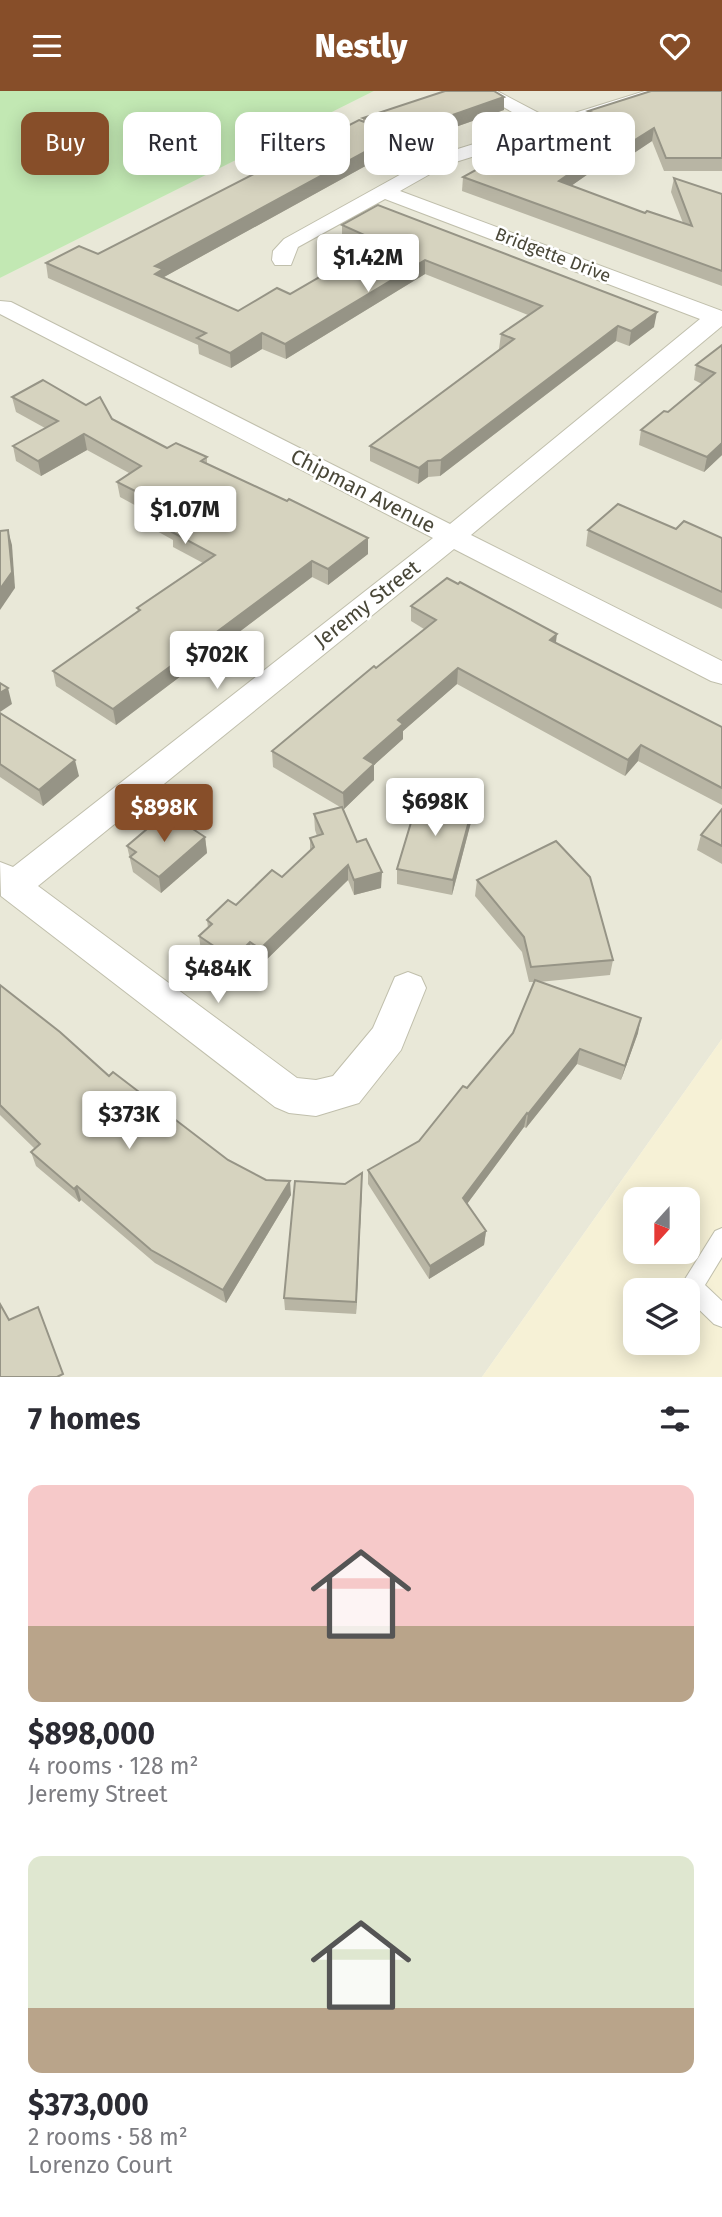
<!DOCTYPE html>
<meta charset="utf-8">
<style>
body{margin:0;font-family:"Fira Sans",sans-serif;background:#f7f7f7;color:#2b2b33;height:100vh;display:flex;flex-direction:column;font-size:26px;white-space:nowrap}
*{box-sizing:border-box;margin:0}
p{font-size:23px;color:#7c7c81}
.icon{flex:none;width:38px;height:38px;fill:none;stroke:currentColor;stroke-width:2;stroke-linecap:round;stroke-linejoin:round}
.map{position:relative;height:1286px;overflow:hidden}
.panel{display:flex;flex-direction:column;background:#fff;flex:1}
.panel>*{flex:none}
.top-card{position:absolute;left:21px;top:21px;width:681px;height:63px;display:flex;gap:14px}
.needle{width:46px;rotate:201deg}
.controls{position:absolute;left:623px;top:1096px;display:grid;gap:14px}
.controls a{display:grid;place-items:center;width:77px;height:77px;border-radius:14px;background:#fff;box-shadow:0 4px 18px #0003;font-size:35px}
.price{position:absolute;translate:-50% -60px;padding:0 16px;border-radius:7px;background:#fff;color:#222;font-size:23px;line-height:46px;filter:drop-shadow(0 2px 4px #0008)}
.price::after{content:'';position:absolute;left:50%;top:42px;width:21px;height:16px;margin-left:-10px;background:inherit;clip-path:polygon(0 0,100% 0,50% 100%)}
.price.on{background:#874e29;color:#fff}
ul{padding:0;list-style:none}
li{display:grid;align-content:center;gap:14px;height:371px;padding:0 28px}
li span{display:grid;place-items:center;height:217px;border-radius:14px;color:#555}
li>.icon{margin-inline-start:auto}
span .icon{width:126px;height:126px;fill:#fffc;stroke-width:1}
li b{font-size:30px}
h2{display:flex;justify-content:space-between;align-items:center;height:84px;padding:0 28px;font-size:30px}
.chip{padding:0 24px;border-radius:14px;background:#fff;box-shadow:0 4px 18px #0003;font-size:24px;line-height:63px}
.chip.on{background:#874e29;color:#fff}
header{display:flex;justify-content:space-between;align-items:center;height:91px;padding:0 28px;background:#874e29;color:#fff;font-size:32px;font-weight:800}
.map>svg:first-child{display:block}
.residential{fill:#e9e8d8}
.commercial{fill:#f6f1d6;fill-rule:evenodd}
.green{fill:#c2e8b3}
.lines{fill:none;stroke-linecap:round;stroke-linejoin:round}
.service-casing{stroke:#c0bfac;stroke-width:2}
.minor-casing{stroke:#c0bfac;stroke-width:2}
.service{fill:#fff;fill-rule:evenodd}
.minor{fill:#fff;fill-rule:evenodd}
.wall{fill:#b8b5a4}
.shaded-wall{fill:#969486}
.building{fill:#d6d3bf;stroke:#969486;stroke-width:2}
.labels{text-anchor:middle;stroke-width:5;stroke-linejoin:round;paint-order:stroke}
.far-street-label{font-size:18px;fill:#494738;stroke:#fff}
.street-label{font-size:21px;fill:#494738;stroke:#fff}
</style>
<header><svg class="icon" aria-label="menu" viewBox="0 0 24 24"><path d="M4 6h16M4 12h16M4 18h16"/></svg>Nestly<svg class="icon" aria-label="heart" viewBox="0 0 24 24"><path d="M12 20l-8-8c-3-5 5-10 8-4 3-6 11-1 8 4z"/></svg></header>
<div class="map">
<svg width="722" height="1286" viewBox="0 0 722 1286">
<rect width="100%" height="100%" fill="#f5f4ea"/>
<path class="residential" d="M374,0H722V948L482,1286H0V187Z"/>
<path class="commercial" d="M722,948V1286H482ZM635,1108H688V1160H635ZM635,1199H688V1251H635Z"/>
<path class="green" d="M0,0H374L0,187Z"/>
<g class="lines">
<g class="service-casing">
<path id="service" d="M722,1137V1166L705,1194L722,1210V1236L714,1233L688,1208V1199H681L680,1196L715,1140Z"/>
</g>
<g class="minor-casing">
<path id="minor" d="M475,0H497L552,29L645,0H672L669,4L446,74L400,100L722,220V235L471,444L722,570V593L711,590L454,458L38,795L297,987L316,989L333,985L373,937L395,886L408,881L421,886L426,897L401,959L359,1012L316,1025L289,1022L275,1016L1,805L0,771L13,776L433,447L0,223V210L11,211L450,433L700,228L385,108L298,156L291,174H275L272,169L273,160L284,148L432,66L535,34Z"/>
</g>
<use href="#service" class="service"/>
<use href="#minor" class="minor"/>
</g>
<g class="wall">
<path d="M722,0V80H664L652,50L628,66L622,64L591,81L571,95L645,122L683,132L671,101L674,87L722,103V195L462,100L463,86L537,56L587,26L588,20Z"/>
<path d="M504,19L404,54L398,52V57L164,186L238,220L290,203L366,159L342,149V134L654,236L629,255L616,250L440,385L428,386L418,393L370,370V355L501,259L499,258L501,243L528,224L425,183L286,268L262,258L231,277L199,263L198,254L48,187L46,172L98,163L363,31V27Z"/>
<path d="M722,254V364L704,381L639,354L641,339L668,321L702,293L694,289L696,274Z"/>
<path d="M12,306L86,314L167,357L207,366V373L368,463L328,494L312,486L116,634L56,595L53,580L138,520L137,517L203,472L173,456V449L155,439L153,424L120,406L117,391L129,382L87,359L41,385L16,370L13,355L45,337L16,321Z"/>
<path d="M676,438L722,447V518L586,455L588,439Z"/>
<path d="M411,515L556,552L722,636V714L638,670L625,685L457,593L403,640V648L374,674V689L344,718L342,717L357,751L381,797L354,804L348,789L262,873L252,866L234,883L201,860L199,845L208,837L207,829L236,814L282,786L310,760V747L317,745L315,739L314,723L340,716L273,676L272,660L424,538L411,530Z"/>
<path d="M0,622L79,685L43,715L0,686Z"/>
<path d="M722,718V773L697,759L701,744Z"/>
<path d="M471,731L452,804L397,793V778Z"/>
<path d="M205,746L207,762L161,802L133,781L127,755Z"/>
<path d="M477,789L613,869L610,884L539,891L638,942L621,989L577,973L526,1037L524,1036L467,1113L486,1140L484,1154L429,1188L368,1093V1079L419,1050L467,997L513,942L534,891H529L522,861L475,805Z"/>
<path d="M0,894L109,985L228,1069L291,1104L226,1212L155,1172L81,1109L79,1111L36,1075L31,1061L35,1058L0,1024Z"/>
<path d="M362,1096L356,1223L285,1219L284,1207Z"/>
</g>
<g class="shaded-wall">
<path d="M504,6V19L404,54V41Z"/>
<path d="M654,37L652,50L628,66L630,52Z"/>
<path d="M398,43V57L164,186V193L156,198L155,175Z"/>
<path d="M623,50L622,64L591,81L558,104L559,90L592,67Z"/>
<path d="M425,169V183L286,268L285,253Z"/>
<path d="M657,221L654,236L629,255L631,240Z"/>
<path d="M618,235L616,250L440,385L441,369Z"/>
<path d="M262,242V258L231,277L230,262Z"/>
<path d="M84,343L87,359L41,385L38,370Z"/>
<path d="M722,352V364L704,381L707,366Z"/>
<path d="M428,370V386L418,393L419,377Z"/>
<path d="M8,439L12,454L15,497L0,519V498Z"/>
<path d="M368,447V463L328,494V478Z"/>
<path d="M312,470V486L116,634L113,618Z"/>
<path d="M557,543L555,559L550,549Z"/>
<path d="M458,577L457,593L403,640V648L374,674V689L344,718L343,702L364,667L398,629Z"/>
<path d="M8,597L12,613L0,621V602Z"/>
<path d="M641,654L638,670L625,685L628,669Z"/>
<path d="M75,669L79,685L43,715L39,699Z"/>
<path d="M473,715L471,731L452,804L453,789Z"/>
<path d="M205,746L207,762L161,802L159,786Z"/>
<path d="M348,774V789L262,873L260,858Z"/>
<path d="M382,781L381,797L354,804V789Z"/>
<path d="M250,851L252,866L234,883L233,868Z"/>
<path d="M641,927L638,942L621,989L625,975Z"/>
<path d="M580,958L577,973L526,1037L528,1023Z"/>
<path d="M527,1022L524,1036L461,1121L463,1107Z"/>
<path d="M362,1082V1096L356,1223V1211Z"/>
<path d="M290,1090L291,1104L226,1212L223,1199Z"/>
<path d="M77,1095L81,1109L79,1111L74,1098Z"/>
<path d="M486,1140L484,1154L429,1188L430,1175Z"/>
</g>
<g class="building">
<path d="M445,0H494L504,6L404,41L363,27Z"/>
<path d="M651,0H722V67H666L654,37L630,52L623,50L592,67L559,90L645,122L647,120L692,135L674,87L722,103V180L463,86L525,52L537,56L593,22L588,20Z"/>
<path d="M359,29L398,43L155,175L163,178L155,183L238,220L277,197L290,203L380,151L342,134L378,114L657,221L631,240L618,235L441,369L428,370L419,377L370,355L514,248L501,243L542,215L425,169L285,253L262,242L230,262L197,247L206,242L46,172L79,155L98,163Z"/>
<path d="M722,254V352L707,366L641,339L664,320L668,321L715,282L696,274Z"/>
<path d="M43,289L86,314L100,306L112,328L167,357L176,352L207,366L201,370L287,410L289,408L368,447L328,478L312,470L113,618L53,580L140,519L137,517L215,464L172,441L177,437L153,424L165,415L117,391L141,375L84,343L38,370L13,355L58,330L12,306Z"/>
<path d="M618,413L676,438L684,430L722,447V501L588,439Z"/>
<path d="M8,439L12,481L0,498V440Z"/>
<path d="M447,487L458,493L460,491L557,543L550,549L722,636V697L641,654L628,669L458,577L398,629L403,633L364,667L374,673L343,702L272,660L374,575L376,577L436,529L411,515Z"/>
<path d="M0,592L8,597L0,602Z"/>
<path d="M0,622L75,669L39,699L0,673Z"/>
<path d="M419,705L473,715L453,789L397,778Z"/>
<path d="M342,716L357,751L366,748L382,781L354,789L348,774L260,858L250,851L233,868L199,845L212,833L207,829L228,809L236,814L272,779L282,786L314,756L310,747L323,743L314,723Z"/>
<path d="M722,718V755L701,744Z"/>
<path d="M167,721L205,746L159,786L130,766L136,761L127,755Z"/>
<path d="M556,750L590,786L613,869L531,876L524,846L477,789Z"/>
<path d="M535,889L641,927L625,975L580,958L528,1023L527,1022L463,1107L486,1140L430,1175L368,1079L419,1050L463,995L467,997L513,942Z"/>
<path d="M0,894L60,941L109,985L113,981L228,1069L266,1089L290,1090L223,1199L151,1159L77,1095L74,1098L31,1061L40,1053L0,1014Z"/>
<path d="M362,1082L356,1211L284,1207L295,1090L345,1093Z"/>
<path d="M0,1213L9,1229L38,1216L63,1283L57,1286H0Z"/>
</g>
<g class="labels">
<g class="far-street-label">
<text transform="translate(553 164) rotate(21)" y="6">Bridgette Drive</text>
</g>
<g class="street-label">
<text transform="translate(363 400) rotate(27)" y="7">Chipman Avenue</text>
<text transform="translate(367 513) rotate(-38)" y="7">Jeremy Street</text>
</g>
</g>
</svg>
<div class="controls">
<a><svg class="needle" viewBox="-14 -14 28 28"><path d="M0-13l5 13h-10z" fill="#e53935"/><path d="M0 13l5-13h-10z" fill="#7c7c81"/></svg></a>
<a><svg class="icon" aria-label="layers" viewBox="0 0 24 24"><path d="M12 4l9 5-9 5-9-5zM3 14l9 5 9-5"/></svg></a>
</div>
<b class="price" style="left:368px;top:203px">$1.42M</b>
<b class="price" style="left:185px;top:455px">$1.07M</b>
<b class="price" style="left:217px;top:600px">$702K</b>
<b class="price" style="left:435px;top:747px">$698K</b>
<b class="price on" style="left:164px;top:753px">$898K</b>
<b class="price" style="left:218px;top:914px">$484K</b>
<b class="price" style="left:129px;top:1060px">$373K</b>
<div class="top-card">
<a class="chip on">Buy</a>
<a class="chip">Rent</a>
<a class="chip">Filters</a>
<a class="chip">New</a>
<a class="chip">Apartment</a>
</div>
</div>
<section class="panel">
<h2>7 homes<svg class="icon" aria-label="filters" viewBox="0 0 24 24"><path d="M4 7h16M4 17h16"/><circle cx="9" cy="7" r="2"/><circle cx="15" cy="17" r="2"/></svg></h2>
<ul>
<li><span style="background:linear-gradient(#f6c9c9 65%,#b9a48a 0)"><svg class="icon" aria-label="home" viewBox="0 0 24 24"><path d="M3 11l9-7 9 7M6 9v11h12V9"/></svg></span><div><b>$898,000</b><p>4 rooms · 128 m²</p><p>Jeremy Street</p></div></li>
<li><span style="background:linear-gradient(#dfe7d0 70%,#b9a48a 0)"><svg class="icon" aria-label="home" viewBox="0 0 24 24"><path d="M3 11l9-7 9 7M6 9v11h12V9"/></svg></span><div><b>$373,000</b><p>2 rooms · 58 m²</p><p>Lorenzo Court</p></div></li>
</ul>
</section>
